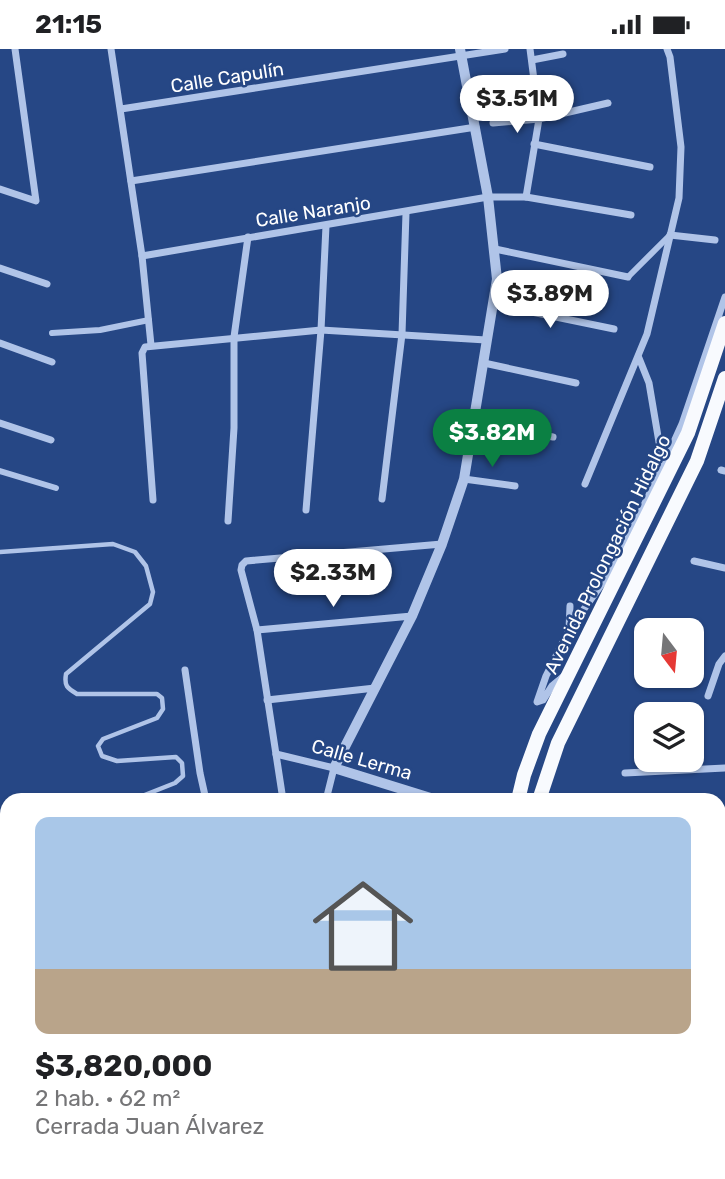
<!DOCTYPE html>
<html lang="es">
<meta charset="utf-8">
<style>
body{margin:0;font-family:Rubik,sans-serif;background:#f2f2f2;color:#202124;height:100vh;display:flex;flex-direction:column;font-size:26px;white-space:nowrap}
*{box-sizing:border-box;margin:0}
p{font-size:23px;color:#757577}
.icon{flex:none;width:38px;height:38px;fill:none;stroke:currentColor;stroke-width:2;stroke-linecap:round;stroke-linejoin:round}
.map{position:relative;flex:1;overflow:hidden}
.side{position:absolute;left:0px;top:744px;width:726px;height:387px;display:flex;flex-direction:column;background:#fff;border-radius:21px 21px 0 0;box-shadow:0 2px 5px #0004}
.side>*{flex:none}
.needle{width:46px;rotate:164deg}
.fabs{position:absolute;left:634px;top:569px;display:grid;gap:14px}
.fabs a{display:grid;place-items:center;width:70px;height:70px;border-radius:14px;background:#fff;box-shadow:0 2px 5px #0004;font-size:35px}
.price{position:absolute;translate:-50% -60px;padding:0 16px;border-radius:24px;background:#fff;color:#222;font-size:23px;line-height:46px;filter:drop-shadow(0 2px 4px #0008)}
.price::after{content:'';position:absolute;left:50%;top:42px;width:21px;height:16px;margin-left:-10px;background:inherit;clip-path:polygon(0 0,100% 0,50% 100%)}
.price.current{background:#0b8043;color:#fff}
ul{padding:0;list-style:none}
li{display:grid;align-content:center;gap:14px;height:371px;padding:0 35px}
li span{display:grid;place-items:center;height:217px;border-radius:14px;color:#555}
li>.icon{margin-inline-start:auto}
span .icon{width:126px;height:126px;fill:#fffc;stroke-width:1}
li b{font-size:30px}
.status{display:flex;justify-content:space-between;align-items:center;height:49px;padding:0 35px;background:#fff;direction:ltr}
.status svg{height:19px;fill:currentColor}
.map>svg:first-child{display:block}
.lines{fill:none;stroke-linecap:round;stroke-linejoin:round}
.service{stroke:#b0c4e8;stroke-width:4.5}
.pedestrian{stroke:#b0c4e8;stroke-width:6}
.minor{stroke:#b0c4e8;stroke-width:7}
.tertiary{stroke:#b0c4e8;stroke-width:10}
.trunk{stroke:#f8fafe;stroke-width:14}
.rail-casing{stroke:#fff;stroke-width:6}
.rail{stroke:#264785;stroke-width:3.5;stroke-dasharray:10;stroke-linecap:butt}
.labels{text-anchor:middle;stroke-width:5;stroke-linejoin:round;paint-order:stroke}
.street-label{font-size:19px;fill:#fff;stroke:#264785}
</style>
<div class="status"><b>21:15</b><svg viewBox="0 0 49 12"><path d="M0 12V9h3v3zM5 12V6h3v6zM10 12V3h3v9zM15 12V0h3v12zM26 1h20v11H26zM47 4h2v5h-2z"/></svg></div>
<div class="map">
<svg width="725" height="1130" viewBox="0 0 725 1130">
<rect width="100%" height="100%" fill="#264785"/>
<g class="lines">
<g class="service">
<path d="M0,503L113,495L135,503L146,517L153,543L150,555L66,625C64,637 67,639 77,645H157L162,649L163,660L157,669L103,690L98,697L102,707L117,712L176,708L182,714L183,727L175,734L132,751"/>
<path d="M0,979L7,978"/>
<path d="M213,1124L214,1130"/>
</g>
<g class="pedestrian">
<path d="M628,228L670,186"/>
<path d="M52,284L100,281L149,271"/>
<path d="M0,422L56,439"/>
</g>
<g class="minor">
<path d="M111,0L142,207L151,296"/>
<path d="M532,11L563,5"/>
<path d="M121,60L505,0"/>
<path d="M493,74L539,70L608,54"/>
<path d="M534,95L650,118"/>
<path d="M131,132L476,78"/>
<path d="M0,140L36,152L15,0"/>
<path d="M526,148L539,70L530,0"/>
<path d="M670,186L715,191"/>
<path d="M495,200L628,228"/>
<path d="M142,207L488,148H526L631,166"/>
<path d="M0,219L47,235"/>
<path d="M493,255L614,280"/>
<path d="M0,294L52,313"/>
<path d="M639,309L649,334L663,417"/>
<path d="M484,314L576,334"/>
<path d="M473,373L553,388"/>
<path d="M0,374L51,391"/>
<path d="M721,421L725,422"/>
<path d="M464,430L515,437"/>
<path d="M585,435L647,285L679,149L681,98L670,8L667,0"/>
<path d="M382,450L402,285L406,164"/>
<path d="M153,451L142,304L145,298L321,281L486,291"/>
<path d="M306,461L321,281L326,177"/>
<path d="M228,472L234,379V288L248,188"/>
<path d="M694,512L725,519"/>
<path d="M257,581L412,567"/>
<path d="M569,581L614,518L663,417L682,375L725,248"/>
<path d="M185,621L200,724L206,751"/>
<path d="M564,627L552,637L543,651L537,653L546,627L569,581L570,557"/>
<path d="M708,647L719,615L725,607"/>
<path d="M267,651L375,639"/>
<path d="M276,705L334,719L326,751"/>
<path d="M625,724L725,719"/>
<path d="M283,751L257,581L241,521L242,516L246,512L442,495"/>
<path d="M719,789L725,763"/>
<path d="M719,1097L725,1086"/>
<path d="M284,1124V1130"/>
<path d="M357,1124L385,1130"/>
<path d="M396,1124V1130"/>
<path d="M481,1124L482,1130"/>
</g>
<path class="tertiary" d="M437,751L334,719L412,567L442,495L464,430L497,230L488,148L460,0"/>
<g class="trunk">
<path d="M518,751L524,726L539,685L688,384L725,274"/>
<path d="M539,751L558,694L697,412L725,329"/>
<path d="M621,1124L626,1130"/>
<path d="M640,1124L645,1130"/>
</g>
<g class="rail-casing">
<g id="rail">
<path d="M719,1012L725,999"/>
<path d="M719,1031L725,1017"/>
</g>
</g>
<use href="#rail" class="rail"/>
</g>
<g class="labels">
<g class="street-label">
<text transform="translate(227 28) rotate(-9)" y="7">Calle Capulín</text>
<text transform="translate(313 162) rotate(-9)" y="7">Calle Naranjo</text>
<text transform="translate(607 505) rotate(-64)" y="7">Avenida Prolongación Hidalgo</text>
<text transform="translate(362 710) rotate(16)" y="7">Calle Lerma</text>
</g>
</g>
</svg>
<div class="fabs">
<a><svg class="needle" viewBox="-14 -14 28 28"><path d="M0-13l5 13h-10z" fill="#e53935"/><path d="M0 13l5-13h-10z" fill="#757577"/></svg></a>
<a><svg class="icon" aria-label="layers" viewBox="0 0 24 24"><path d="M12 4l9 5-9 5-9-5zM3 14l9 5 9-5"/></svg></a>
</div>
<b class="price" style="left:517px;top:86px">$3.51M</b>
<b class="price" style="left:550px;top:281px">$3.89M</b>
<b class="price current" style="left:492px;top:420px">$3.82M</b>
<b class="price" style="left:333px;top:560px">$2.33M</b>
<section class="side">
<ul>
<li><span style="background:linear-gradient(#a9c7e8 70%,#b9a48a 0)"><svg class="icon" aria-label="home" viewBox="0 0 24 24"><path d="M3 11l9-7 9 7M6 9v11h12V9"/></svg></span><div><b>$3,820,000</b><p>2 hab. · 62 m²</p><p>Cerrada Juan Álvarez</p></div></li>
</ul>
</section>
</div>
